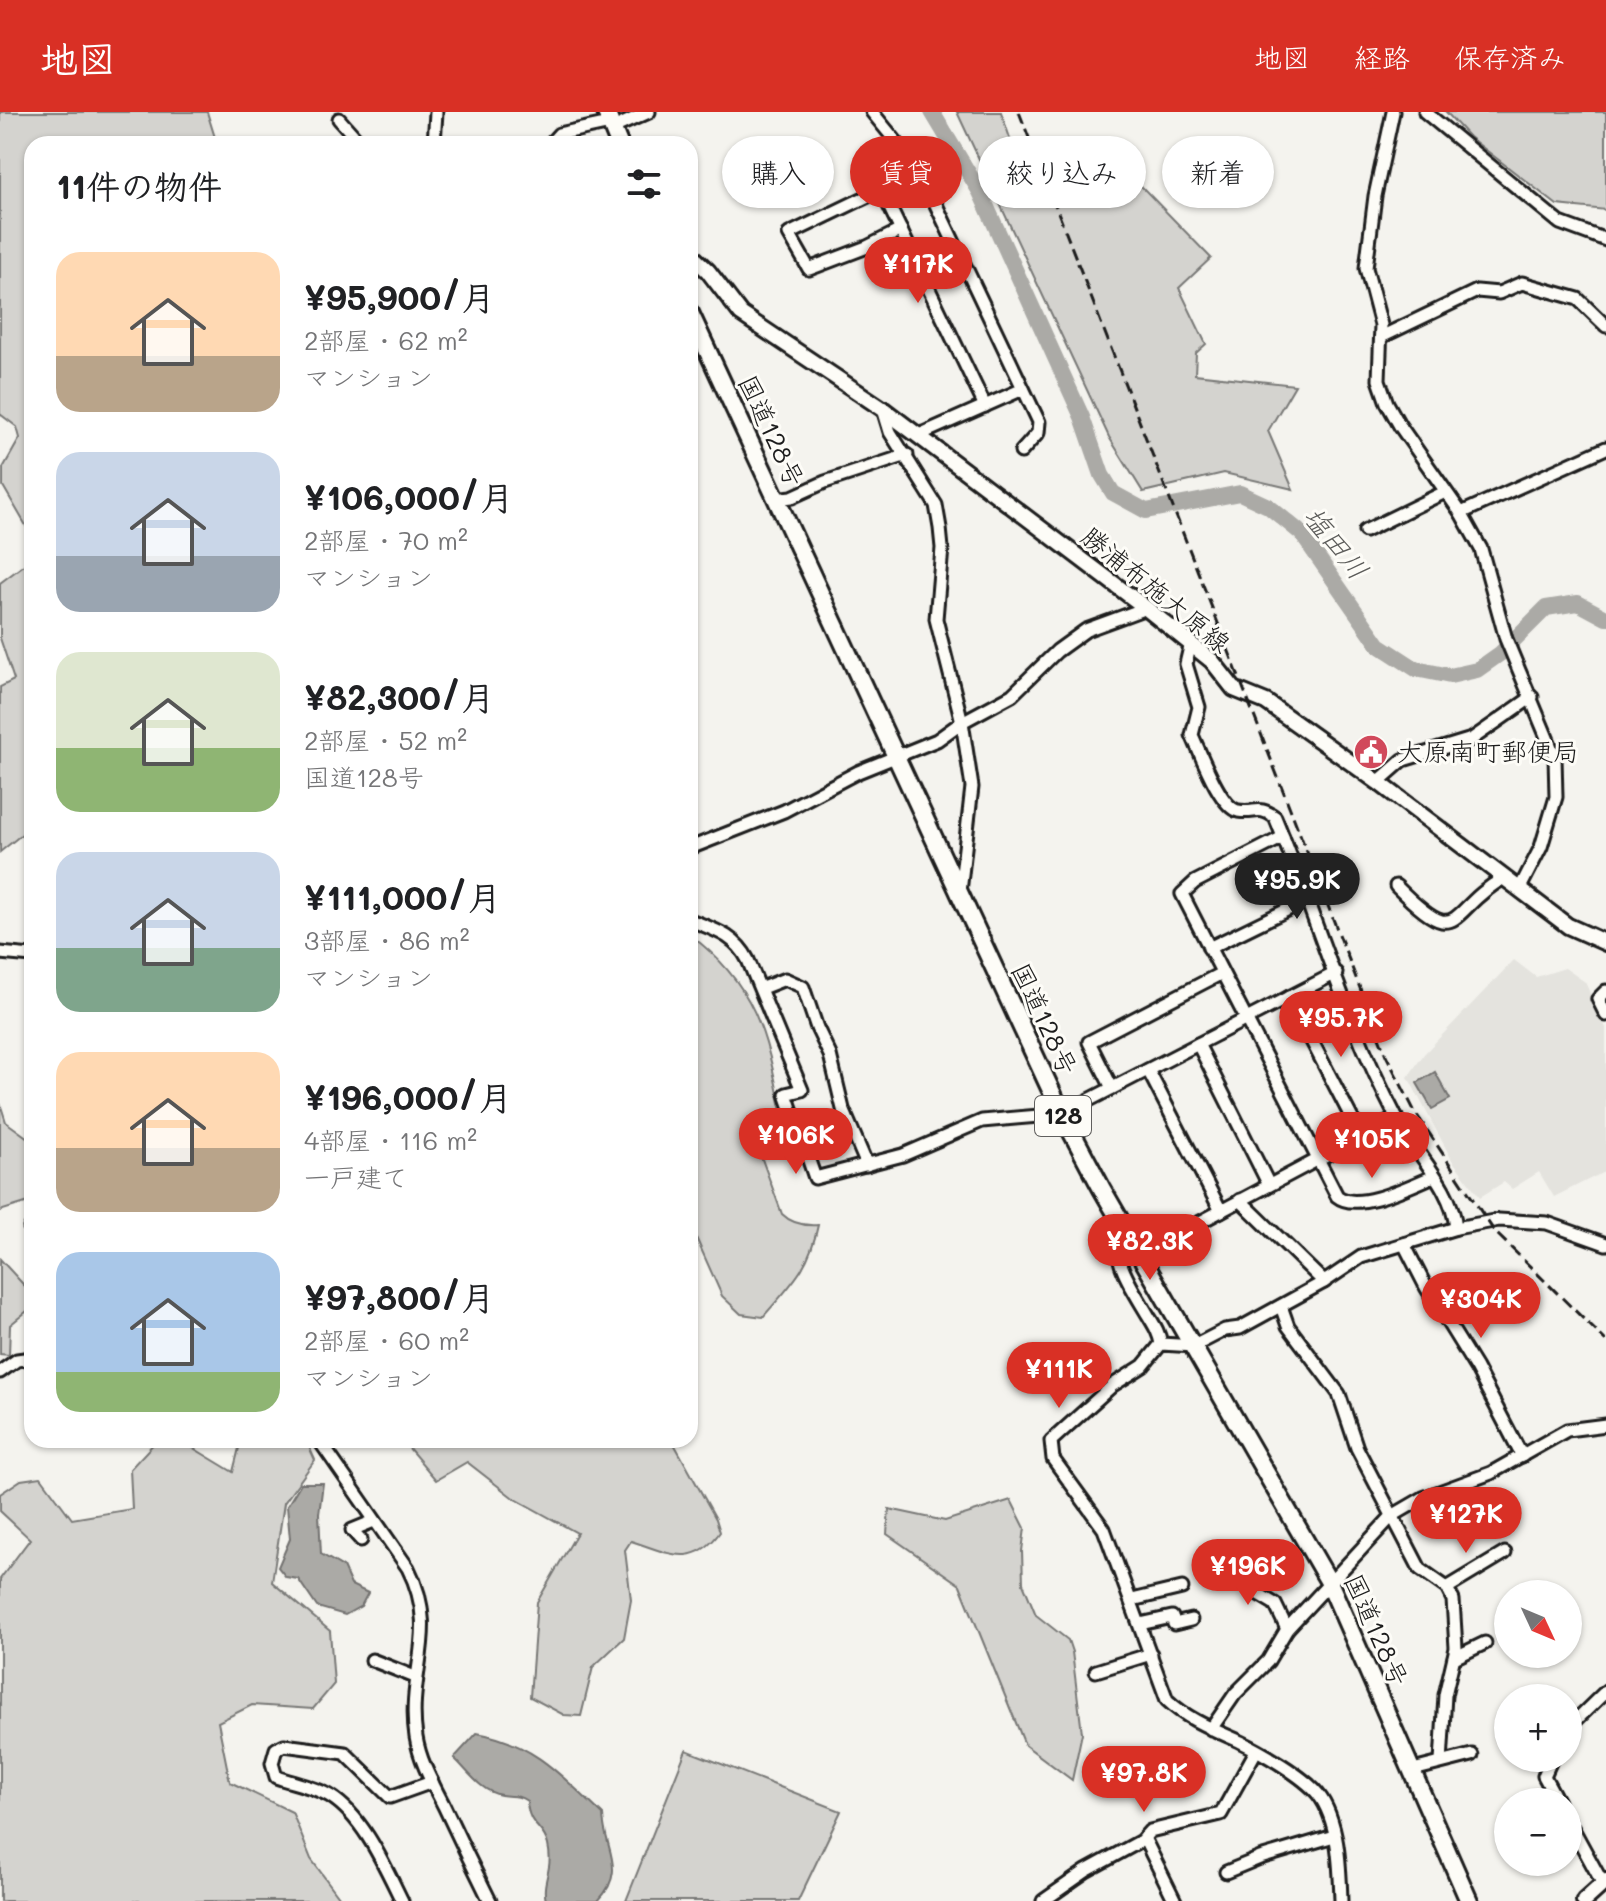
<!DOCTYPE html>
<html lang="ja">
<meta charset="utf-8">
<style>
body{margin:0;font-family:Mali,"Klee One",sans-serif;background:#f2f2f2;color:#202124;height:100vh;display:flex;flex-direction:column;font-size:30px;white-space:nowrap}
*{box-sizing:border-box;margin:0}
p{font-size:26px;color:#757577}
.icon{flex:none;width:44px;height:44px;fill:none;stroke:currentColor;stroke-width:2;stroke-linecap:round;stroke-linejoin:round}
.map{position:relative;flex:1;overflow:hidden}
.side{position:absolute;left:24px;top:24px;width:674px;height:1312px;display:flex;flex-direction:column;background:#fff;border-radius:24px;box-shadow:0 2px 6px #0004}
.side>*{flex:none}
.hud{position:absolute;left:722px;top:24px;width:760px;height:72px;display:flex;gap:16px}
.needle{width:52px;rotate:134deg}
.fabs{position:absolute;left:1494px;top:1468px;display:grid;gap:16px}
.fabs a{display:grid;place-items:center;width:88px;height:88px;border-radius:50%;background:#fff;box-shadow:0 2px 6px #0004;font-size:40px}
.price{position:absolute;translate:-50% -68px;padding:0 18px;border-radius:28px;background:#d93025;color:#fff;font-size:26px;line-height:52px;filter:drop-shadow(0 2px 4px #0008)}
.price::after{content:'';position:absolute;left:50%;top:48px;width:24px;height:18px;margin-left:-12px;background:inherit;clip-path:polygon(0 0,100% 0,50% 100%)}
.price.on{background:#222;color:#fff}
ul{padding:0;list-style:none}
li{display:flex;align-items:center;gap:24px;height:200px;padding:0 32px}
li span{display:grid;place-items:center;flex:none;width:224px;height:160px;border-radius:24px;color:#555}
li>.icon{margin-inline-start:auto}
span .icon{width:96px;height:96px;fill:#fffc;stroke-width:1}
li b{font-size:34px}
h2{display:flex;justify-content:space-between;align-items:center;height:96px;padding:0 32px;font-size:34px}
.tag{padding:0 28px;border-radius:36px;background:#fff;box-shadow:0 2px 6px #0004;font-size:28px;line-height:72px}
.tag.on{background:#d93025;color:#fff}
header{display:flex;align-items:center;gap:48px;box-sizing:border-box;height:112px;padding:0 40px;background:#d93025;color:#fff}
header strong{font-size:38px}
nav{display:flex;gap:44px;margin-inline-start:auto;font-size:28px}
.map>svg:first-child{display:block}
.built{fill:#e4e3de}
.green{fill:#d4d3cf;stroke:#787876;stroke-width:2}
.water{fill:#abaaa6;stroke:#72716f;stroke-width:2}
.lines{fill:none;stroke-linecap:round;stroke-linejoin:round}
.river{stroke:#abaaa6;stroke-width:16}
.minor-casing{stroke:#1c1c1c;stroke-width:17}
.major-casing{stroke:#1c1c1c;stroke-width:20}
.highway-casing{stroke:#1c1c1c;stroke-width:22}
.minor{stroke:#fdfcf7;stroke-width:11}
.major{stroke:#fdfcf7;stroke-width:14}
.highway{stroke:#fdfcf7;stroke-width:16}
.rail{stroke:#1c1c1c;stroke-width:3;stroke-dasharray:12 6;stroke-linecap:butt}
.labels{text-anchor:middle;stroke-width:6;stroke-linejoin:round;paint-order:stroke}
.shield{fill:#fdfcf7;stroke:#605f5e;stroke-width:2}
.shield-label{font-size:24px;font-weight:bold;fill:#1c1c1c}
.street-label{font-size:26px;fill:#1c1c1c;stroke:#fdfcf7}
.poi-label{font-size:26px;fill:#1c1c1c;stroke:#fdfcf7;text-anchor:start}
.water-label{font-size:28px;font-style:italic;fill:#5c5c5a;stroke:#fdfcf7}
</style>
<header>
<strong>地図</strong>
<nav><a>地図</a><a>経路</a><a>保存済み</a></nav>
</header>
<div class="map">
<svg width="1606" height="1789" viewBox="0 0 1606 1789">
<rect width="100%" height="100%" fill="#f4f3ee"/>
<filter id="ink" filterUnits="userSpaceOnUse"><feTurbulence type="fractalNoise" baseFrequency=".0125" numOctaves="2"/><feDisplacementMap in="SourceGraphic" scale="16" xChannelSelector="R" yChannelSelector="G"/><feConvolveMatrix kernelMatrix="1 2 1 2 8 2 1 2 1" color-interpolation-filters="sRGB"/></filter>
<g filter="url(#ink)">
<path class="built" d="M1514,848L1536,865L1565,856L1585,870L1606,916V1059L1554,1085L1539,1060L1512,1077L1504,1070L1480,1085L1452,1048L1408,965L1424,942Z"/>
<g class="green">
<path d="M0,0H207L217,32H32V424L3,374V356L20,326L17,315L0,302Z"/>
<path d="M957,0H1001L1011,29L1028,58L1085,52L1113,45L1211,146L1179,176L1206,232L1196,241L1195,262L1295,273L1268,319L1293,377L1224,361L1143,380L1109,325Z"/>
<path d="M1446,0H1606V98L1557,93L1469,25Z"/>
<path d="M32,447V714L0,740V575L14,568L0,526V471Z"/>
<path d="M690,823C764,878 768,937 786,1020L768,1035L762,1047L782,1102C792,1112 804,1114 818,1113C809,1157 792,1171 763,1205L741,1202L722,1184L690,1112Z"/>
<path d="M0,991L6,1010L32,1029V1089L0,1099Z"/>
<path d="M0,1147L32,1182V1195L10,1213L9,1243L0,1242Z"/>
<path d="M157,1328H180L233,1360L241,1328H306L315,1348L284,1391L272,1470L330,1519L334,1572L313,1597L252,1593L218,1610L230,1670L292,1700L311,1747L342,1789H0V1467L30,1427L0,1399V1382L21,1368L41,1365L72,1407L132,1397L130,1357Z"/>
<path d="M402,1328H672L716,1407L720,1420C693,1458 667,1440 631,1429L625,1438L631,1488L624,1526L593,1555L581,1604L564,1603L530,1585L537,1490L577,1421L512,1385L467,1350L436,1368Z"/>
<path d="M1011,1388L1025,1416L1022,1439L1023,1471L1036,1503L1068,1528L1072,1540L1082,1621L1072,1668L1025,1633L960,1473L887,1422L889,1397L945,1409Z"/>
<path d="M686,1638L841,1699L798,1789H626Z"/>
</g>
<g class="water">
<path d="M1435,960L1450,987L1432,997L1417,971Z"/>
<path d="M301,1371H323L319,1402L321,1442L343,1455L351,1473L368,1481L361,1494L345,1503L317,1495L298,1467L286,1465L278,1455L290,1427L287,1394Z"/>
<path d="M477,1621C534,1631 563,1665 603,1703C604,1738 628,1757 598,1789H546C541,1768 554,1759 548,1733C544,1714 528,1715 527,1689C517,1682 512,1685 501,1683C480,1679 468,1659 454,1646Z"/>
</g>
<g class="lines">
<path class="river" d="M932,0L980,80L1082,305L1102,363L1113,381L1146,399L1240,381L1268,394L1301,421L1379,533L1416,557L1450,564L1477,558L1501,541L1546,496L1578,491L1606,506"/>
<g class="minor-casing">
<g id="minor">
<path d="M872,0L920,59L1039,310L1038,321L1021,340"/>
<path d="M1393,0L1375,84L1366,156L1381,213L1379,268L1387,291L1400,314L1461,401L1481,437L1506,527L1555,645L1556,685L1541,735L1519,778"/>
<path d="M1425,0L1560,111L1606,128"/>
<path d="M339,7L361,32"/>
<path d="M613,16L649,0"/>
<path d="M434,32L436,0"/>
<path d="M550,32L559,22L610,11"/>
<path d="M881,77L985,294"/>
<path d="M901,118L867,135L809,157L789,122L920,59"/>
<path d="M1381,225L1477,179L1499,181L1522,171L1578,187L1606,214"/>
<path d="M883,297L890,320L936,393L940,416L942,436L936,507L962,610L972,675L960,780"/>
<path d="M919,323L1023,277"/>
<path d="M776,387L792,385L825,370L907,343"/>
<path d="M1461,401L1606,336"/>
<path d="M1365,419L1445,380"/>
<path d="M1191,531L1186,552L1199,595L1192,623C1200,640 1220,695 1238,699C1256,702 1258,693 1275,705C1316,804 1346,910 1396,1005C1415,1042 1452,1074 1456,1116"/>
<path d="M1378,670L1403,648L1472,627L1532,585"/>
<path d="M1283,725L1195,770L1182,782L1337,1084C1357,1101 1412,1073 1434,1064"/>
<path d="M690,736L784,699L858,660L937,628L962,610L1012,583L1057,539L1086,518L1146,496"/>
<path d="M1396,774C1463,841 1446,798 1504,766"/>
<path d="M690,808C715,818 735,823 748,848L802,978L786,982L815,1066L903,1043L982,1009L1062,1002L1336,861"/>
<path d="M1209,836L1307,788"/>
<path d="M0,841L32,844"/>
<path d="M762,876L785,867L803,875L817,916L830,943L843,997L867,1053"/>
<path d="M1606,879L1598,887L1606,903"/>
<path d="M1289,885L1361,1024"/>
<path d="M1198,932L1269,1073"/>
<path d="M1148,958L1221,1099"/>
<path d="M1112,976L1089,930L1222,861"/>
<path d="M1240,1088L1324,1170"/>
<path d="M1119,1106C1112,1149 1126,1166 1148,1203C1154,1213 1159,1220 1161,1232"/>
<path d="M30,1116L32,1117"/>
<path d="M1404,1132L1426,1175L1476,1256L1522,1344"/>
<path d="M1140,1142L1396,1006"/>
<path d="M1281,1194L1288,1214L1339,1282L1357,1336L1420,1457L1447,1476L1453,1488L1456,1536L1445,1583L1441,1650"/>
<path d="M0,1260L17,1248L32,1246"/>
<path d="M319,1328L408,1456C441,1521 406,1560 416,1625C420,1650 433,1672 444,1694C459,1726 474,1757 490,1789"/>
<path d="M361,1428L352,1418L374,1409"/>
<path d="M1223,1461L1275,1492L1287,1517"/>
<path d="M1447,1476L1505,1441"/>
<path d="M1132,1488L1182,1476"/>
<path d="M1140,1512L1172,1505L1174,1512L1191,1508"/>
<path d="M1454,1546L1485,1531"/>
<path d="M372,1548L415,1565"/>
<path d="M1096,1559L1151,1542"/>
<path d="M1568,1616L1606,1579"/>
<path d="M1211,1617L1235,1582L1268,1549L1287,1517L1392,1404L1423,1386L1491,1361L1567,1318L1606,1313"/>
<path d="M1552,1646L1544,1664L1558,1690"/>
<path d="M1413,1658L1472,1643"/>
<path d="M1568,1708L1603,1772"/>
<path d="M1144,1726L1175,1789"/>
<path d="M1226,1760L1260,1746L1334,1724"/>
<path d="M402,1789C385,1755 364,1705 330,1684C315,1675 293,1671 276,1665L272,1651L276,1637L284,1633L345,1641L390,1685L432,1670"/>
<path d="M1043,1789L1086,1759L1141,1729L1150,1719L1221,1702L1256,1639"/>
<path d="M1341,1789C1340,1757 1339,1708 1318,1682C1303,1664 1262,1640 1241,1630C1215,1618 1188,1608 1167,1588L1104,1417L1053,1347L1051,1329L1113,1273L1143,1254L1161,1232L1194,1234L1225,1218L1240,1216L1324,1170L1361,1145L1456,1116L1499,1108L1547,1111L1606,1132"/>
</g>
</g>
<g class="major-casing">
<g id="major">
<path d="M690,142L708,159L741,202L883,297L1146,496L1212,549L1234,577L1266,590L1378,670L1568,814L1606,831"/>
<path d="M1584,1789L1606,1769"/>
</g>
</g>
<g class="highway-casing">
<g id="highway">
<path d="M606,0L619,32"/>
<path d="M690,201L1062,1002L1102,1077L1329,1470L1469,1789"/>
</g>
</g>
<use href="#minor" class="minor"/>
<use href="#major" class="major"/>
<use href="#highway" class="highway"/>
<path class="rail" d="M1019,0L1386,943L1415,1000L1494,1119L1606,1229"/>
</g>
</g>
<defs>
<g id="civic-disc" transform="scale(1.8)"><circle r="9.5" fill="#d1495b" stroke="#fdfcf7"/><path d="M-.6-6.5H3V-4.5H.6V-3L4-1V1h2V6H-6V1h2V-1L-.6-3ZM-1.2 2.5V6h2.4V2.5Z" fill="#fff"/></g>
</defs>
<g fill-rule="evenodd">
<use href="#civic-disc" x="1371" y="640"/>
</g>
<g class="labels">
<rect class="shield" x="1035" y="984" width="56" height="40" rx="6"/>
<g class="shield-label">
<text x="1063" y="1012">128</text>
</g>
<g class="street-label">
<text transform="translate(771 319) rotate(65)" y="9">国道128号</text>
<text transform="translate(1156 478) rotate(39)" y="9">勝浦布施大原線</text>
<text transform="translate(1044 907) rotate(65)" y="9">国道128号</text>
<text transform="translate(1376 1518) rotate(66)" y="9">国道128号</text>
</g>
<g class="poi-label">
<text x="1397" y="649">大原南町郵便局</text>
</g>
<g class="water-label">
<text transform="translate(1336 431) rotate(51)" y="10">塩田川</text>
</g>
</g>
</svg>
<div class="fabs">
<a><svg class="needle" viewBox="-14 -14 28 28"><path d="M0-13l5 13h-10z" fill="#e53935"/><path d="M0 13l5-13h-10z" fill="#757577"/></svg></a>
<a>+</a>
<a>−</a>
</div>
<b class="price" style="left:918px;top:193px">¥117K</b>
<b class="price on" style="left:1297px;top:809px">¥95.9K</b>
<b class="price" style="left:1341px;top:947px">¥95.7K</b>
<b class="price" style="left:796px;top:1064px">¥106K</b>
<b class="price" style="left:1372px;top:1068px">¥105K</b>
<b class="price" style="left:1150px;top:1170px">¥82.3K</b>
<b class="price" style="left:1481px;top:1228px">¥304K</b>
<b class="price" style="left:1059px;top:1298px">¥111K</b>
<b class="price" style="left:1466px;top:1443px">¥127K</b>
<b class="price" style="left:1248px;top:1495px">¥196K</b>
<b class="price" style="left:1144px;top:1702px">¥97.8K</b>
<div class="hud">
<a class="tag">購入</a>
<a class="tag on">賃貸</a>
<a class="tag">絞り込み</a>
<a class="tag">新着</a>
</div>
<section class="side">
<h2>11件の物件<svg class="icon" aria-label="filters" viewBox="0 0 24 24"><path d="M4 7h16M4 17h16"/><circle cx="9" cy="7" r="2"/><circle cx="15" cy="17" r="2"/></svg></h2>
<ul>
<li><span style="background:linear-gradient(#ffd9b3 65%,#b9a48a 0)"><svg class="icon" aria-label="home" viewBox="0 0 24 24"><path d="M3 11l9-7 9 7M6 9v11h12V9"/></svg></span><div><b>¥95,900/月</b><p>2部屋 · 62 m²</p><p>マンション</p></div></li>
<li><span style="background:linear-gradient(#c9d6e8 65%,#9aa5b1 0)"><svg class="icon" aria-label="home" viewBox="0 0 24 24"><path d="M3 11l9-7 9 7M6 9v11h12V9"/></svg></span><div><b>¥106,000/月</b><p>2部屋 · 70 m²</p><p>マンション</p></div></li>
<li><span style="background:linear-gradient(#dfe7d0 60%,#8fb573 0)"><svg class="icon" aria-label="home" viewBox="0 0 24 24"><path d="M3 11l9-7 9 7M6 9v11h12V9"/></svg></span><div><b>¥82,300/月</b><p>2部屋 · 52 m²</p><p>国道128号</p></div></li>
<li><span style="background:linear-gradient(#c9d6e8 60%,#7fa58c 0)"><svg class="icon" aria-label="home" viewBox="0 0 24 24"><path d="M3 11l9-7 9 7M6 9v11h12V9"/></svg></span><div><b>¥111,000/月</b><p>3部屋 · 86 m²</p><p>マンション</p></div></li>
<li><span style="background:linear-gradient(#ffd9b3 60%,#b9a48a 0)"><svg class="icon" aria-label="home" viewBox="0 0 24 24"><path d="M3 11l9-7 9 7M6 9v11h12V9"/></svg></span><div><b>¥196,000/月</b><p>4部屋 · 116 m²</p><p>一戸建て</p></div></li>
<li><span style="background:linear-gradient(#a9c7e8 75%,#8fb573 0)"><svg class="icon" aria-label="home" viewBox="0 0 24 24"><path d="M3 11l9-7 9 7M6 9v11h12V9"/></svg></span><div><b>¥97,800/月</b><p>2部屋 · 60 m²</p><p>マンション</p></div></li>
</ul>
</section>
</div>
